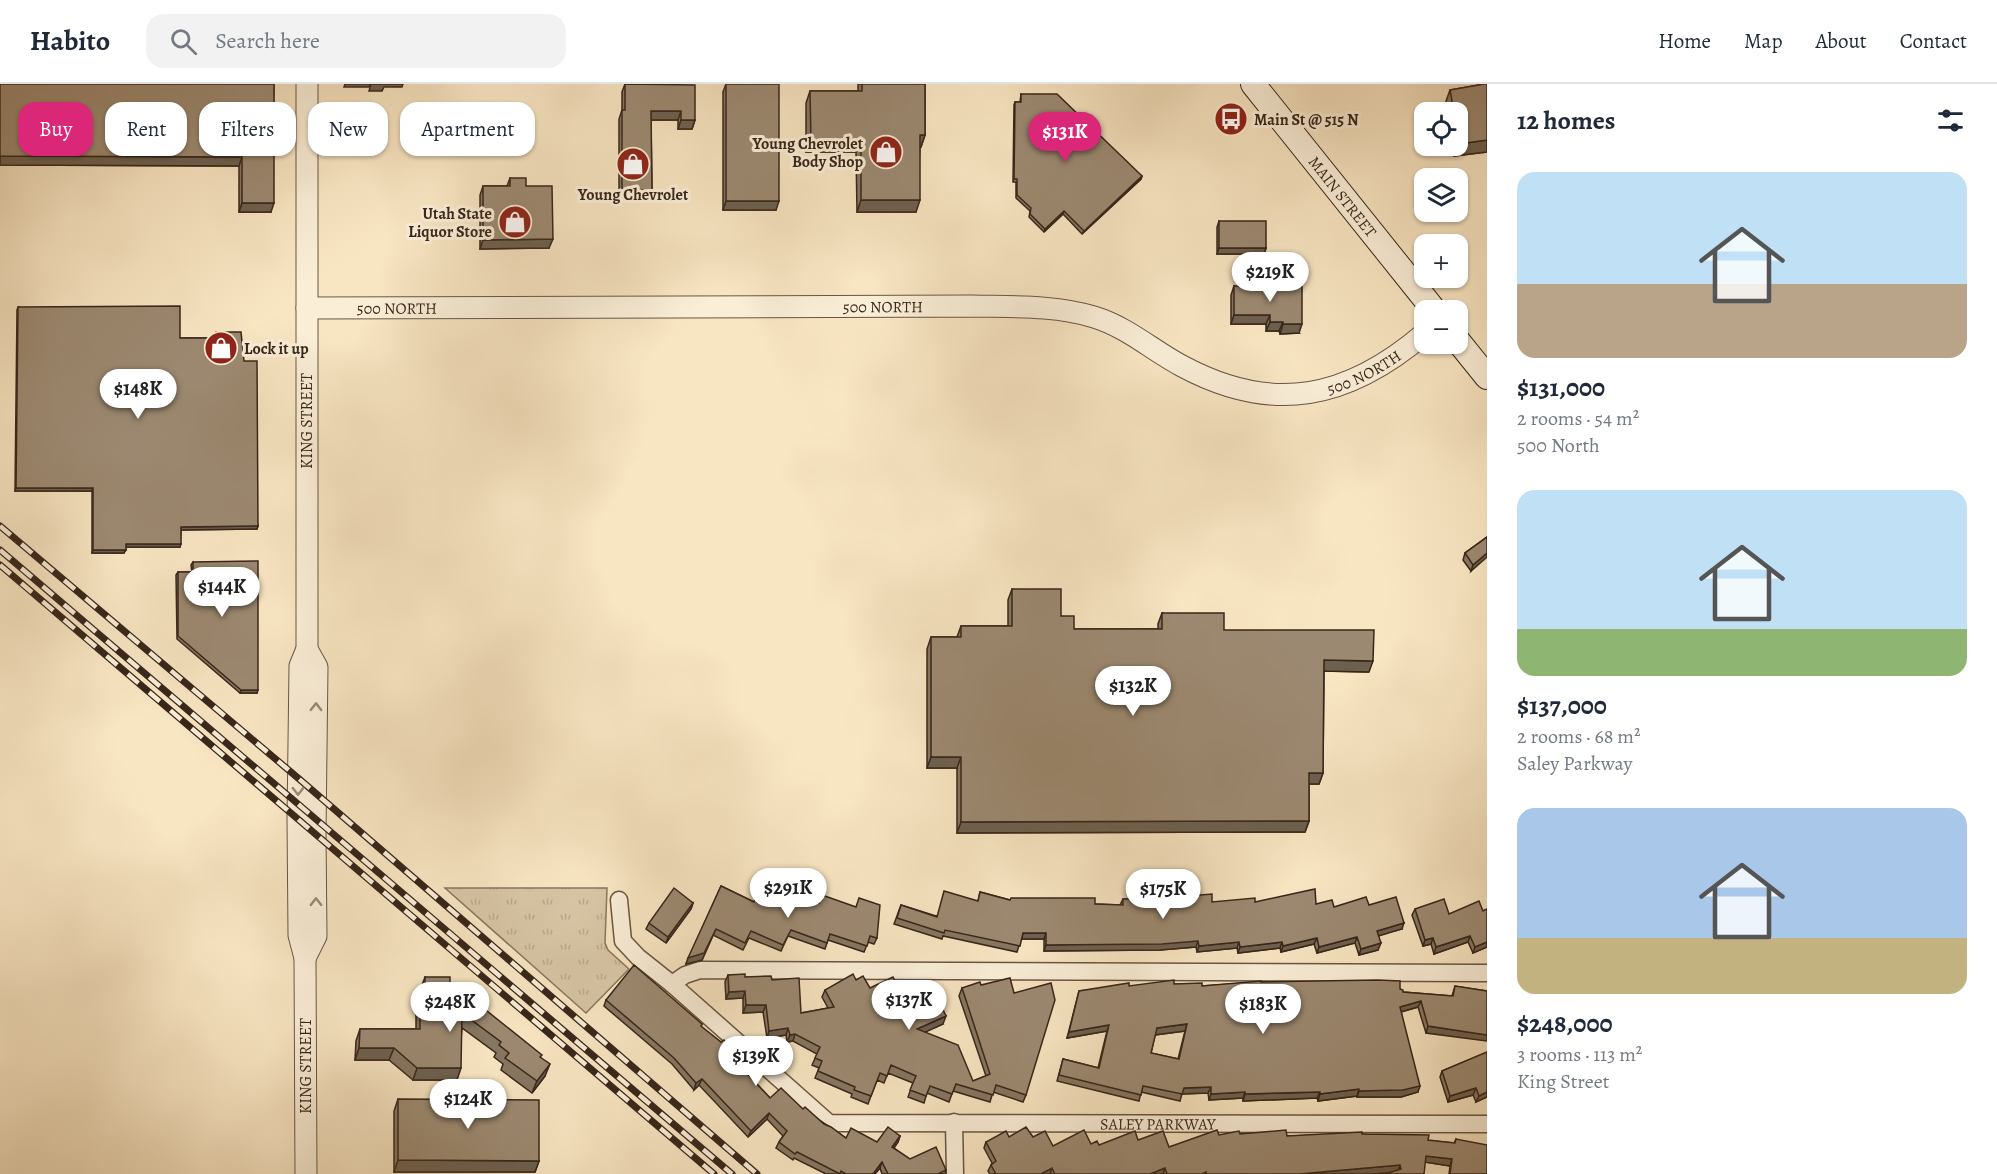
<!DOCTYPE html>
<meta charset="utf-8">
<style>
body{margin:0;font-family:Alegreya,serif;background:#f2f2f3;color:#1f2937;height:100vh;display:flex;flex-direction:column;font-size:22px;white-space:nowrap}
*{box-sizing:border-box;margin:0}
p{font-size:20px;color:#747a83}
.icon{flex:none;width:33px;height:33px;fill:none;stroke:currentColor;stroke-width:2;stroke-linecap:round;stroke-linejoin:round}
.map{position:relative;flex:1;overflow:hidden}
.side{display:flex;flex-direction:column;background:#fff;width:510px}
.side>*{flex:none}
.top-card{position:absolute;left:18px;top:18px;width:570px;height:54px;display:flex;gap:12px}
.controls{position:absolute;left:1414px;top:18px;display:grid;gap:12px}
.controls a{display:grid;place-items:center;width:54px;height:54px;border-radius:12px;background:#fff;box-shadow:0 2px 4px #0004;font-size:30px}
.price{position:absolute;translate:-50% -51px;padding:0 14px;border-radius:21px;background:#fff;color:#222;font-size:20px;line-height:39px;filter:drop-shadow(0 2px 3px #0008)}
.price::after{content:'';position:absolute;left:50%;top:36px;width:18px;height:14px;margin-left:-9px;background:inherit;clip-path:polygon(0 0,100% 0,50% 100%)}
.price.selected{background:#db2777;color:#fff}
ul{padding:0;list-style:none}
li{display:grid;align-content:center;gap:12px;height:318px;padding:0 30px}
li span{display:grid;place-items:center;height:186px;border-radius:18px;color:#555}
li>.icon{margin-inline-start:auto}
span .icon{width:108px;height:108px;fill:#fffc;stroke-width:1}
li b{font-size:26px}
h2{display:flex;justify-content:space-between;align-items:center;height:72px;padding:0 30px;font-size:26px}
.tag{padding:0 21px;border-radius:18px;background:#fff;box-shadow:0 2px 4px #0004;font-size:21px;line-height:54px}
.tag.selected{background:#db2777;color:#fff}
header{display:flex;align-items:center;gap:36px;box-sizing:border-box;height:84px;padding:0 30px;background:#fff;border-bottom:2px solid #e0e1e3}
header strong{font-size:28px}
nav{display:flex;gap:33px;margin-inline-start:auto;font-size:21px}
.search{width:420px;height:54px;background:#f2f2f3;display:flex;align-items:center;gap:15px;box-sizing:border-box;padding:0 21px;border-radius:18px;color:#747a83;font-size:22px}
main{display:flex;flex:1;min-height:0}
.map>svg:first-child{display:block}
.park{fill:url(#park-tufts);stroke:#887660;stroke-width:1.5}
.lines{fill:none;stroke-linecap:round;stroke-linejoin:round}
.minor-casing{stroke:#685644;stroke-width:19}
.tertiary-casing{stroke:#685644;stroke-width:23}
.secondary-casing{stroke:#38261a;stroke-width:26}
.minor{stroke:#faeed7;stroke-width:16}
.tertiary{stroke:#faeed7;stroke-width:21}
.secondary{stroke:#faeed7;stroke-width:24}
.rail-casing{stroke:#38261a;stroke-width:7}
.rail{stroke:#faeed7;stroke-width:4.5;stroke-dasharray:14;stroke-linecap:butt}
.wall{fill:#867661;stroke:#38261a;stroke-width:1.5;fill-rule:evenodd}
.shaded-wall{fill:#6d604f;stroke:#38261a;stroke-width:1.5}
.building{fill:#9c8971;stroke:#38261a;stroke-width:1.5;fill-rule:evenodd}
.oneway{stroke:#998a78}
.labels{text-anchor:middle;stroke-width:6;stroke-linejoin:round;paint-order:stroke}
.poi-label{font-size:16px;font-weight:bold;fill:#38261a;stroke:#faeed7;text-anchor:start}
.street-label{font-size:16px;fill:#38261a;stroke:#faeed7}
</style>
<header>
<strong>Habito</strong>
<div class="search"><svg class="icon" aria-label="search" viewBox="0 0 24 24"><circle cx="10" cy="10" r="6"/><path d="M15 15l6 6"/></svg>Search here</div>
<nav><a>Home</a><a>Map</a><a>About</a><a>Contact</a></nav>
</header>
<main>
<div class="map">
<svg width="1487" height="1090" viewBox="0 0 1487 1090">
<defs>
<pattern id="park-tufts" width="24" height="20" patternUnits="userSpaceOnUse" patternTransform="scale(1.5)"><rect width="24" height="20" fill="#d7c5a5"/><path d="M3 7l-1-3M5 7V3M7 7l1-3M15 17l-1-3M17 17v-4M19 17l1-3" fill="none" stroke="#b9a98d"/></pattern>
</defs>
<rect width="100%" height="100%" fill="#f8e5c2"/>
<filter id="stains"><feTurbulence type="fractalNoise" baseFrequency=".00333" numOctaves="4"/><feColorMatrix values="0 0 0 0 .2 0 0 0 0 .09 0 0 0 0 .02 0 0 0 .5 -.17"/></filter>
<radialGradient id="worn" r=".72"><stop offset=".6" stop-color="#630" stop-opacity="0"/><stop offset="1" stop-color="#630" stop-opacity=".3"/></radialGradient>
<path class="park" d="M445,804H607L605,859L608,866L629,885L586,929Z"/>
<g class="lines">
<g class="minor-casing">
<g id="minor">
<path id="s1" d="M619,816L623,857L638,873L672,900L829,1039L1487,1040"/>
<path d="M672,900L685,891L700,886L1487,889"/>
<path d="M954,1038L955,1090"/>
</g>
</g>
<g class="tertiary-casing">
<g id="tertiary">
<path id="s2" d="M307,224L972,222C1012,223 1055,221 1094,233C1127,243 1152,266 1182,282C1273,331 1348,315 1425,249"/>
<path d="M305,874L316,852L315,750L317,583L307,565"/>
<path d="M306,1090L305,874L299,851L298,735L300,582L307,565V0"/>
</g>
</g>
<g class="secondary-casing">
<g id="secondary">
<path id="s3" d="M1253,0L1434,226"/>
<path d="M1458,257L1487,293"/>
</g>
</g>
<use href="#minor" class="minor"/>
<use href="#tertiary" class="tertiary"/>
<use href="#secondary" class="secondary"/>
<g class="rail-casing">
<g id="rail">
<path d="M0,442L298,694L757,1090"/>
<path d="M0,466L732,1090"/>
<path d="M0,481L714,1090"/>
</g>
</g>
<use href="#rail" class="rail"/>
</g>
<g class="wall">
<path d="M274,0L271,128H239V82L0,81Z"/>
<path d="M625,0H659V1L695,36L692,45H678V36H651L652,106L648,115L619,114V35L622,26V8Z"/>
<path d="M726,0L776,126H723V8Z"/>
<path d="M858,0H925V51L921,63H920L916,128H857L856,68H806V19L810,7H858Z"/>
<path d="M1479,0H1487V68L1454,72L1453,62H1458V28H1448L1446,17L1450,6L1479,1Z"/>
<path d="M1021,10L1142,92L1141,95L1082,150L1063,130L1044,148L1029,133L1030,127L1016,114V98H1013L1014,21L1015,18H1020Z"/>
<path d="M510,94L526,102L549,164L480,165V111L483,102H507Z"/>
<path d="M1219,137L1266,164L1264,170H1217V143Z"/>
<path d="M1234,202L1299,249L1280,250L1279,247H1266V240H1231V211Z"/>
<path d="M18,223L180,254H215L216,248L258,442L257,445L181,446L180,463H126L124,469H92V407H15L17,226Z"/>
<path d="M1487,453L1471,487L1463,476L1465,469Z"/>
<path d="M193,478L257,609H240L177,555L176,491L178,488H192L191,481Z"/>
<path d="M1012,505L1061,532L1074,545H1158V540L1162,529L1369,588L1324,587L1323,689L1319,700H1309V737L1305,748L957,749V684H927V565L931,553H957L961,542H1008V516Z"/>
<path d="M721,802L754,818L776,815L877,854L874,860L868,858L864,868L828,856L825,865L788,852L781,867L749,854L743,866L713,851L702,876L686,880Z"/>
<path d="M980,808L1010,816L1095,820L1120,821L1123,815L1212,818L1316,820L1334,823L1369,821L1402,845L1378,851V866L1359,871L1355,859L1317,869L1314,860L1281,868L1280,864L1238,869L1237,864L1197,868L1196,863L1160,866L1044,867V855H1021L1017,868L943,852L942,855L894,840L901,821L936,832L978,817Z"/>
<path d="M693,819L691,825L666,859L646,845L649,839Z"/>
<path d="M1415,825L1449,830L1483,827L1487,825V863L1473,869L1468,858L1434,870L1431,860L1423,862L1412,831Z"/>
<path d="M728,891L772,896L801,929L828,924L822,913L825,906L856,896L870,904L897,901L911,918L943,940L924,948L973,997L986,992L959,912L962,904L1026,1011L1023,1018L993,1008L990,1018L953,1007L949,1018L927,1009L924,1019L908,1013L913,999L888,989L884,999L877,996L868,1020L851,1013L852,1010L815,994L819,984L812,981L817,970L793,957L787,958L786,951L767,954L763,928L743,929V914L726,915L725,898Z"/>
<path d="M425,893L450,904L461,915L541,974L545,992L532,1009L501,986L503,980L494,973L496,969L462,944L457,996H413L389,976H355L356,957L360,945H416V917Z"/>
<path d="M1261,898L1400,905L1403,908L1452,912L1455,902L1487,907L1426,949L1418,923L1401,928L1418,1008L1401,1013H1357V1012L1318,1017L1317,1014L1243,1017V1014L1209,1016L1208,1009L1182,1010L1180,1017L1141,1008L1139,1017L1057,997L1063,975L1098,984L1107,947L1067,954L1079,907L1129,902L1174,900L1202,902ZM1185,947L1178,975L1151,969L1155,951Z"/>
<path d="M606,916L702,940L701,943L721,958L734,967L732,973L770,1014L803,1025L846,1054L877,1058L900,1052L898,1058L894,1064L910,1075L946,1086L945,1090H882L880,1084L875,1090H826L794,1074L793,1076L776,1064L779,1058L783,1052L767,1035L748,1053L699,1001L694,1006L672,980L604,922Z"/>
<path d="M1487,968V1013L1476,1018L1473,1011L1448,1018L1440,993L1442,987Z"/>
<path d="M398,1015L539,1077L535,1088H394V1027Z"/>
<path d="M1240,1050L1287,1052L1362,1050L1454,1059L1456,1055L1487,1090H1449L1450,1082L1425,1078L1389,1088L1372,1090H990L988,1087L992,1079L984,1064L986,1058L1009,1053H1033L1053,1062L1091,1060L1099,1061L1138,1056L1169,1063L1219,1051Z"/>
</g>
<g class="shaded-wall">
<path d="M345,0H370L369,3H344Z"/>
<path d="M371,0H403L402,3H384L382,7H369Z"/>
<path d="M651,27H681L678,36H647Z"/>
<path d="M681,36H695L692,45H678Z"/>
<path d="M920,51H925L921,63H916Z"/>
<path d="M811,56H861L856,68H806Z"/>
<path d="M1487,56V68L1454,72L1459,60Z"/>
<path d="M0,72L242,73L239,82L0,81Z"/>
<path d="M1142,92L1141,95L1082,150L1084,147Z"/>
<path d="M622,105L652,106L648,115L619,114Z"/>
<path d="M861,116H920L916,128H857Z"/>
<path d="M726,117H779L776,126H723Z"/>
<path d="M242,119H274L271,128H239Z"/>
<path d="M1064,127L1063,130L1044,148L1045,145Z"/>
<path d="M553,155L549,164L480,165L483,156Z"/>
<path d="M1219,164H1266L1264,170H1217Z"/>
<path d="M1234,231H1270L1266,240H1231Z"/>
<path d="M1270,238H1283L1279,247H1266Z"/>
<path d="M1283,240H1302L1299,249L1280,250Z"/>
<path d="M16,404H93L92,407H15Z"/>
<path d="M258,442L257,445L180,446L181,443Z"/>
<path d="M126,460H181L180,463H124Z"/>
<path d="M93,466H126L124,469H92Z"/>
<path d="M1487,469V473L1471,487L1473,481Z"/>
<path d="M1324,576L1373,577L1369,588L1320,587Z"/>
<path d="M241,606H258L257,609H240Z"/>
<path d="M931,673H961L957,684H927Z"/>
<path d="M1309,689H1323L1319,700H1305Z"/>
<path d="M1309,737L1305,748L957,749L961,738Z"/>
<path d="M693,819L691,825L666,859L668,853Z"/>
<path d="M1404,839L1402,845L1375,853L1377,847Z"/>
<path d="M716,845L702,876L686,880L688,874Z"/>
<path d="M1023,849H1046L1044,855H1021Z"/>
<path d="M1470,852L1468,858L1434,870L1436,863Z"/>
<path d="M1357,853L1355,859L1317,869L1319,863Z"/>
<path d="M1317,854L1314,860L1281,868L1283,862Z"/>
<path d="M1433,854L1431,860L1423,862L1425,856Z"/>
<path d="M1198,857L1196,863L1160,866L1044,867L1046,861Z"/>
<path d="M1239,858L1237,864L1197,868L1199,862Z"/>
<path d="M1282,858L1280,864L1238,869L1240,863Z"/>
<path d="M1487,858V863L1473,869L1475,863Z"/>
<path d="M1381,859L1378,866L1359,871L1361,865Z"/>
<path d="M745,907L743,914L726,915L729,908Z"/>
<path d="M1421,917L1418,923L1397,929L1400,923Z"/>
<path d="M746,921H766L763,928L743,929Z"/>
<path d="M946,932L943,940L915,953L917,945Z"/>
<path d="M1187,940L1185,947L1154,951L1157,944Z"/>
<path d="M1109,941L1107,947L1067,954L1069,948Z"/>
<path d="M1428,942L1487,951V957L1426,949Z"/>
<path d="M788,944L786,951L767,954L769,947Z"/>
<path d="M795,950L793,957L787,958L790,951Z"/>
<path d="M359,964H394L389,976H355Z"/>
<path d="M550,980L545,992L532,1009L537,997Z"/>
<path d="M417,984H461L457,996H413Z"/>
<path d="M702,995L699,1001L694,1006L696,999Z"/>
<path d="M1420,1002L1418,1008L1401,1013H1357L1359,1007Z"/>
<path d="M1211,1003L1208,1009L1181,1010L1184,1004Z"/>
<path d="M1476,1004L1473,1011L1448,1018L1450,1012Z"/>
<path d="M1359,1005L1357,1012L1318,1017L1320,1010Z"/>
<path d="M1245,1008L1243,1014L1209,1016L1211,1010Z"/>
<path d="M1320,1008L1317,1014L1243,1017L1245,1010Z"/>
<path d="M1487,1008V1013L1476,1018L1479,1012Z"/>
<path d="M769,1029L767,1035L748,1053L751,1047Z"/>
<path d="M900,1052L898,1058L890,1069L892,1063Z"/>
<path d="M1426,1072L1452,1075L1450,1082L1424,1078Z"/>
<path d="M398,1076L539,1077L535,1088H394Z"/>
<path d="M882,1078L880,1084L875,1090H873Z"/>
<path d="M1400,1081L1398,1088L1372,1090H1299Z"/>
<path d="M1052,1084L1050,1090H1041Z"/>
<path d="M1165,1084L1163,1090H1150Z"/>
</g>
<g class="building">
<path d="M0,0H274V119H242V73L0,72Z"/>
<path d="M625,0L695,1V36H681V27H651L652,106L622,105V26H625Z"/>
<rect x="726" y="0" width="53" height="117"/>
<path d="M862,0H925V51H920V116H861V56H811L810,7H862Z"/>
<path d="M1484,0H1487V56L1459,60L1458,28H1454L1450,6Z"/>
<path d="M1021,10H1057L1142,92L1084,147L1064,127L1045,145L1030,130L1031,124L1017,111V95H1014L1015,18H1021Z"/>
<path d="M510,94H526V102H552L553,155L483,156V102H510Z"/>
<rect x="1219" y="137" width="47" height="27"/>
<path d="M1234,202H1302V240H1283V238H1270V231H1234Z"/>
<path d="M180,222V254H216V248H241L244,277H257L258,442L181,443V460H126V466H93V404H16L18,223Z"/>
<path d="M1487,453V469L1473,481L1465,469Z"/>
<path d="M258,477V606H241L178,552V488H193V478Z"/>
<path d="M1012,505H1061V532H1074V545H1162V529H1224V546H1374L1373,577L1324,576L1323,689H1309V737L961,738V673H931V553H961V542H1012Z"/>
<path d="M721,802L754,818L759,807L776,815L780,805L794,812L796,808L819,819L822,811L856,823L859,814L880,821L877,854L870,852L867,862L830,850L827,859L791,846L783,861L751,847L745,859L716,845L704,869L688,874Z"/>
<path d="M674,804L693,819L668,853L649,839Z"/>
<path d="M1315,805L1316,820L1332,816L1334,823L1366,813L1369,821L1396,813L1404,839L1377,847L1381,859L1361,865L1357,853L1319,863L1317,854L1283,862L1282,858L1240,863L1239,858L1199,862L1198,857L1162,860L1046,861V849H1023L1020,862L945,846L944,849L897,834L901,821L937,833L944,807L978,817L980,808L1010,816L1011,814H1095V820L1123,821V815H1151L1212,810V818L1255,814V818Z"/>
<path d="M1444,815L1449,830L1479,817L1483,827L1487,825V858L1475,863L1470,852L1436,863L1433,854L1425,856L1415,825Z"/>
<path d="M634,881L702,940L701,942L721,958L724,956L734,967L730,971L770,1014L781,1004L803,1025L805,1023L824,1040L831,1043L846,1054L851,1044L877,1058L888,1043L900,1052L892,1063L910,1075L936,1063L946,1086L938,1090H888L882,1078L873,1090H846L841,1087L840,1090L797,1068L795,1070L779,1058L787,1047L769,1029L751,1047L702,995L696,999L674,974L606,916Z"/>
<path d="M745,890V893L771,892L772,896L799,894L801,929L834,923L825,906L853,890L856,896L863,892L870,904L893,893L897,901L902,898L911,918L935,908L946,932L917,945L958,961L973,997L990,990L962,904L980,898L981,901L1010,894L1014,909L1051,899L1055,916L1026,1011L996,1001L993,1011L956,1000L952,1010L930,1002L926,1012L910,1006L916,992L891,981L887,992L880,989L871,1012L854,1006L855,1003L818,987L822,977L815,974L820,963L795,950L790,951L788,944L769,947L766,921H746L745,907L729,908L728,891Z"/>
<path d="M425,893H450V904H461V915H472L542,971L540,973L550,980L537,997L505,974L509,969L499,961L501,958L462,929L461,984H417L394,964H359L360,945H420V905H425Z"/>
<path d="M1174,896V900L1202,899V902L1261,897V898L1378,896L1400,897V905L1403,906V908L1453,912L1455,902L1487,907V951L1428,942L1421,917L1400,923L1420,1002L1403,1006L1359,1007V1005L1320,1010V1008L1245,1010V1008L1211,1010V1003L1184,1004L1182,1010L1143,1002L1141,1011L1059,991L1063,975L1099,984L1109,941L1069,948L1079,907L1129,899V902ZM1187,940L1179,975L1151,969L1157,944Z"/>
<path d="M1487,968V1008L1479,1012L1476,1004L1450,1012L1442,987Z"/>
<path d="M398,1015L539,1016V1077L398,1076Z"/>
<path d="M1026,1043L1033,1053L1045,1047L1053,1062L1084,1046L1091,1060L1097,1057L1099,1061L1135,1047L1138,1056L1163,1047L1169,1063L1217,1046L1219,1051L1239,1047L1240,1050L1286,1046L1287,1052L1362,1048V1050L1429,1051L1428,1056L1455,1059L1456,1055L1487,1061V1090H1450L1452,1075L1426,1072L1424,1090H1385L1401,1085L1400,1081L1299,1090H1206V1088L1202,1090H1167L1165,1084L1150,1090H1055L1052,1084L1041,1090H996L991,1081L996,1077L986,1058L1006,1047L1009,1053Z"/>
</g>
<defs><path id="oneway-chevron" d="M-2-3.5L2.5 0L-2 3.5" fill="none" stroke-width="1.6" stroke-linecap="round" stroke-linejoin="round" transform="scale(1.5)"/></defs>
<g class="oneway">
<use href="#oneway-chevron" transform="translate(316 623) rotate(-89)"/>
<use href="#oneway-chevron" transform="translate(298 707) rotate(90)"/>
<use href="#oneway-chevron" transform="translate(316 818) rotate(-91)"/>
</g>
<defs>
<g id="bus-disc" transform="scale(1.725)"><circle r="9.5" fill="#8f2418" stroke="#faeed7"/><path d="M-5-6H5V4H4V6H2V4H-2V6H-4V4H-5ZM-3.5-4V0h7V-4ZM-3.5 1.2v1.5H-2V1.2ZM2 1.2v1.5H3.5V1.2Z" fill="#fff"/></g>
<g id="shop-disc" transform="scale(1.725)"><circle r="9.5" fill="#8f2418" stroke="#faeed7"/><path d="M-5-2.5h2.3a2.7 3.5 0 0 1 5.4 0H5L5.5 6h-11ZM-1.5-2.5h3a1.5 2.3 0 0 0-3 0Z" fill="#fff"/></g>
</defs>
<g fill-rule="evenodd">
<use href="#bus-disc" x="1231" y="35"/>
<use href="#shop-disc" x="886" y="68"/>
<use href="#shop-disc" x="633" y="80"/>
<use href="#shop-disc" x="515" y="138"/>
<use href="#shop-disc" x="221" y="264"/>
</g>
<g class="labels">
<g class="poi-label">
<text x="1254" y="41">Main St @ 515 N</text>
<text x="863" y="65" text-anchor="end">Young Chevrolet<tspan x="863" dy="18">Body Shop</tspan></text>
<text x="633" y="116" text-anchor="middle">Young Chevrolet</text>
<text x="492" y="135" text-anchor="end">Utah State<tspan x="492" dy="18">Liquor Store</tspan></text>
<text x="244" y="270">Lock it up</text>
</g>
<g class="street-label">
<text dy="6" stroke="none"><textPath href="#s3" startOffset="144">MAIN STREET</textPath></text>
<text dy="6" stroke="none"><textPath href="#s2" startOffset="576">500 NORTH</textPath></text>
<text dy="6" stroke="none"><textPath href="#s2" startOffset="90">500 NORTH</textPath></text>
<text dy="6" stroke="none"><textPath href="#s2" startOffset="1080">500 NORTH</textPath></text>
<text transform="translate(306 337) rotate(-90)" y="6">KING STREET</text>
<text transform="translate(305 982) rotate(-90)" y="6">KING STREET</text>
<text dy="6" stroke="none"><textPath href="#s1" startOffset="645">SALEY PARKWAY</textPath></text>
</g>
</g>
<rect width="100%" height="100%" filter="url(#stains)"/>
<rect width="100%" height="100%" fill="url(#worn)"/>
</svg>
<div class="controls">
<a><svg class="icon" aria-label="locate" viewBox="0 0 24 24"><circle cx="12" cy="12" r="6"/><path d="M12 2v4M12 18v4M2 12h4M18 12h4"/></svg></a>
<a><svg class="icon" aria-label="layers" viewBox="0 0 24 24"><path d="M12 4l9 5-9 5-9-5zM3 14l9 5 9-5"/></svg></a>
<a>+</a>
<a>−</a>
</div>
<b class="price selected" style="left:1065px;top:79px">$131K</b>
<b class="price" style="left:1270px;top:219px">$219K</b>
<b class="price" style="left:138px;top:336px">$148K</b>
<b class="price" style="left:222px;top:534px">$144K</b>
<b class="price" style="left:1133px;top:633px">$132K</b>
<b class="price" style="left:788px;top:835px">$291K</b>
<b class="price" style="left:1163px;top:836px">$175K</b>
<b class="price" style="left:909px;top:947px">$137K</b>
<b class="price" style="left:450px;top:949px">$248K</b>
<b class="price" style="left:1263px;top:951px">$183K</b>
<b class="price" style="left:756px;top:1003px">$139K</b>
<b class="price" style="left:468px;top:1046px">$124K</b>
<div class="top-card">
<a class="tag selected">Buy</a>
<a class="tag">Rent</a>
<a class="tag">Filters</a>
<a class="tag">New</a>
<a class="tag">Apartment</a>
</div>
</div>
<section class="side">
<h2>12 homes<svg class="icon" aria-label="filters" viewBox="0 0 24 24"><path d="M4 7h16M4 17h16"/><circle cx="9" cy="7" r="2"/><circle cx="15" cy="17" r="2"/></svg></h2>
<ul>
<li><span style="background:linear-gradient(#bfe0f5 60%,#b9a48a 0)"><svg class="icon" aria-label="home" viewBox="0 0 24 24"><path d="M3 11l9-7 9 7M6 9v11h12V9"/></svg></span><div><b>$131,000</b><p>2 rooms · 54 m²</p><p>500 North</p></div></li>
<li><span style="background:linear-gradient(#bfe0f5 75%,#8fb573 0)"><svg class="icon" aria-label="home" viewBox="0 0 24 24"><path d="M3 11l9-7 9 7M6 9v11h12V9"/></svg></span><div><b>$137,000</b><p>2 rooms · 68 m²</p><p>Saley Parkway</p></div></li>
<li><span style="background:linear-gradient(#a9c7e8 70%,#c2b280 0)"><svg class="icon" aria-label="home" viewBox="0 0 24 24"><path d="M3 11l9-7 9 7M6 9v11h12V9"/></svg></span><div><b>$248,000</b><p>3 rooms · 113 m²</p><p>King Street</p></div></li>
</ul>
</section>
</main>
